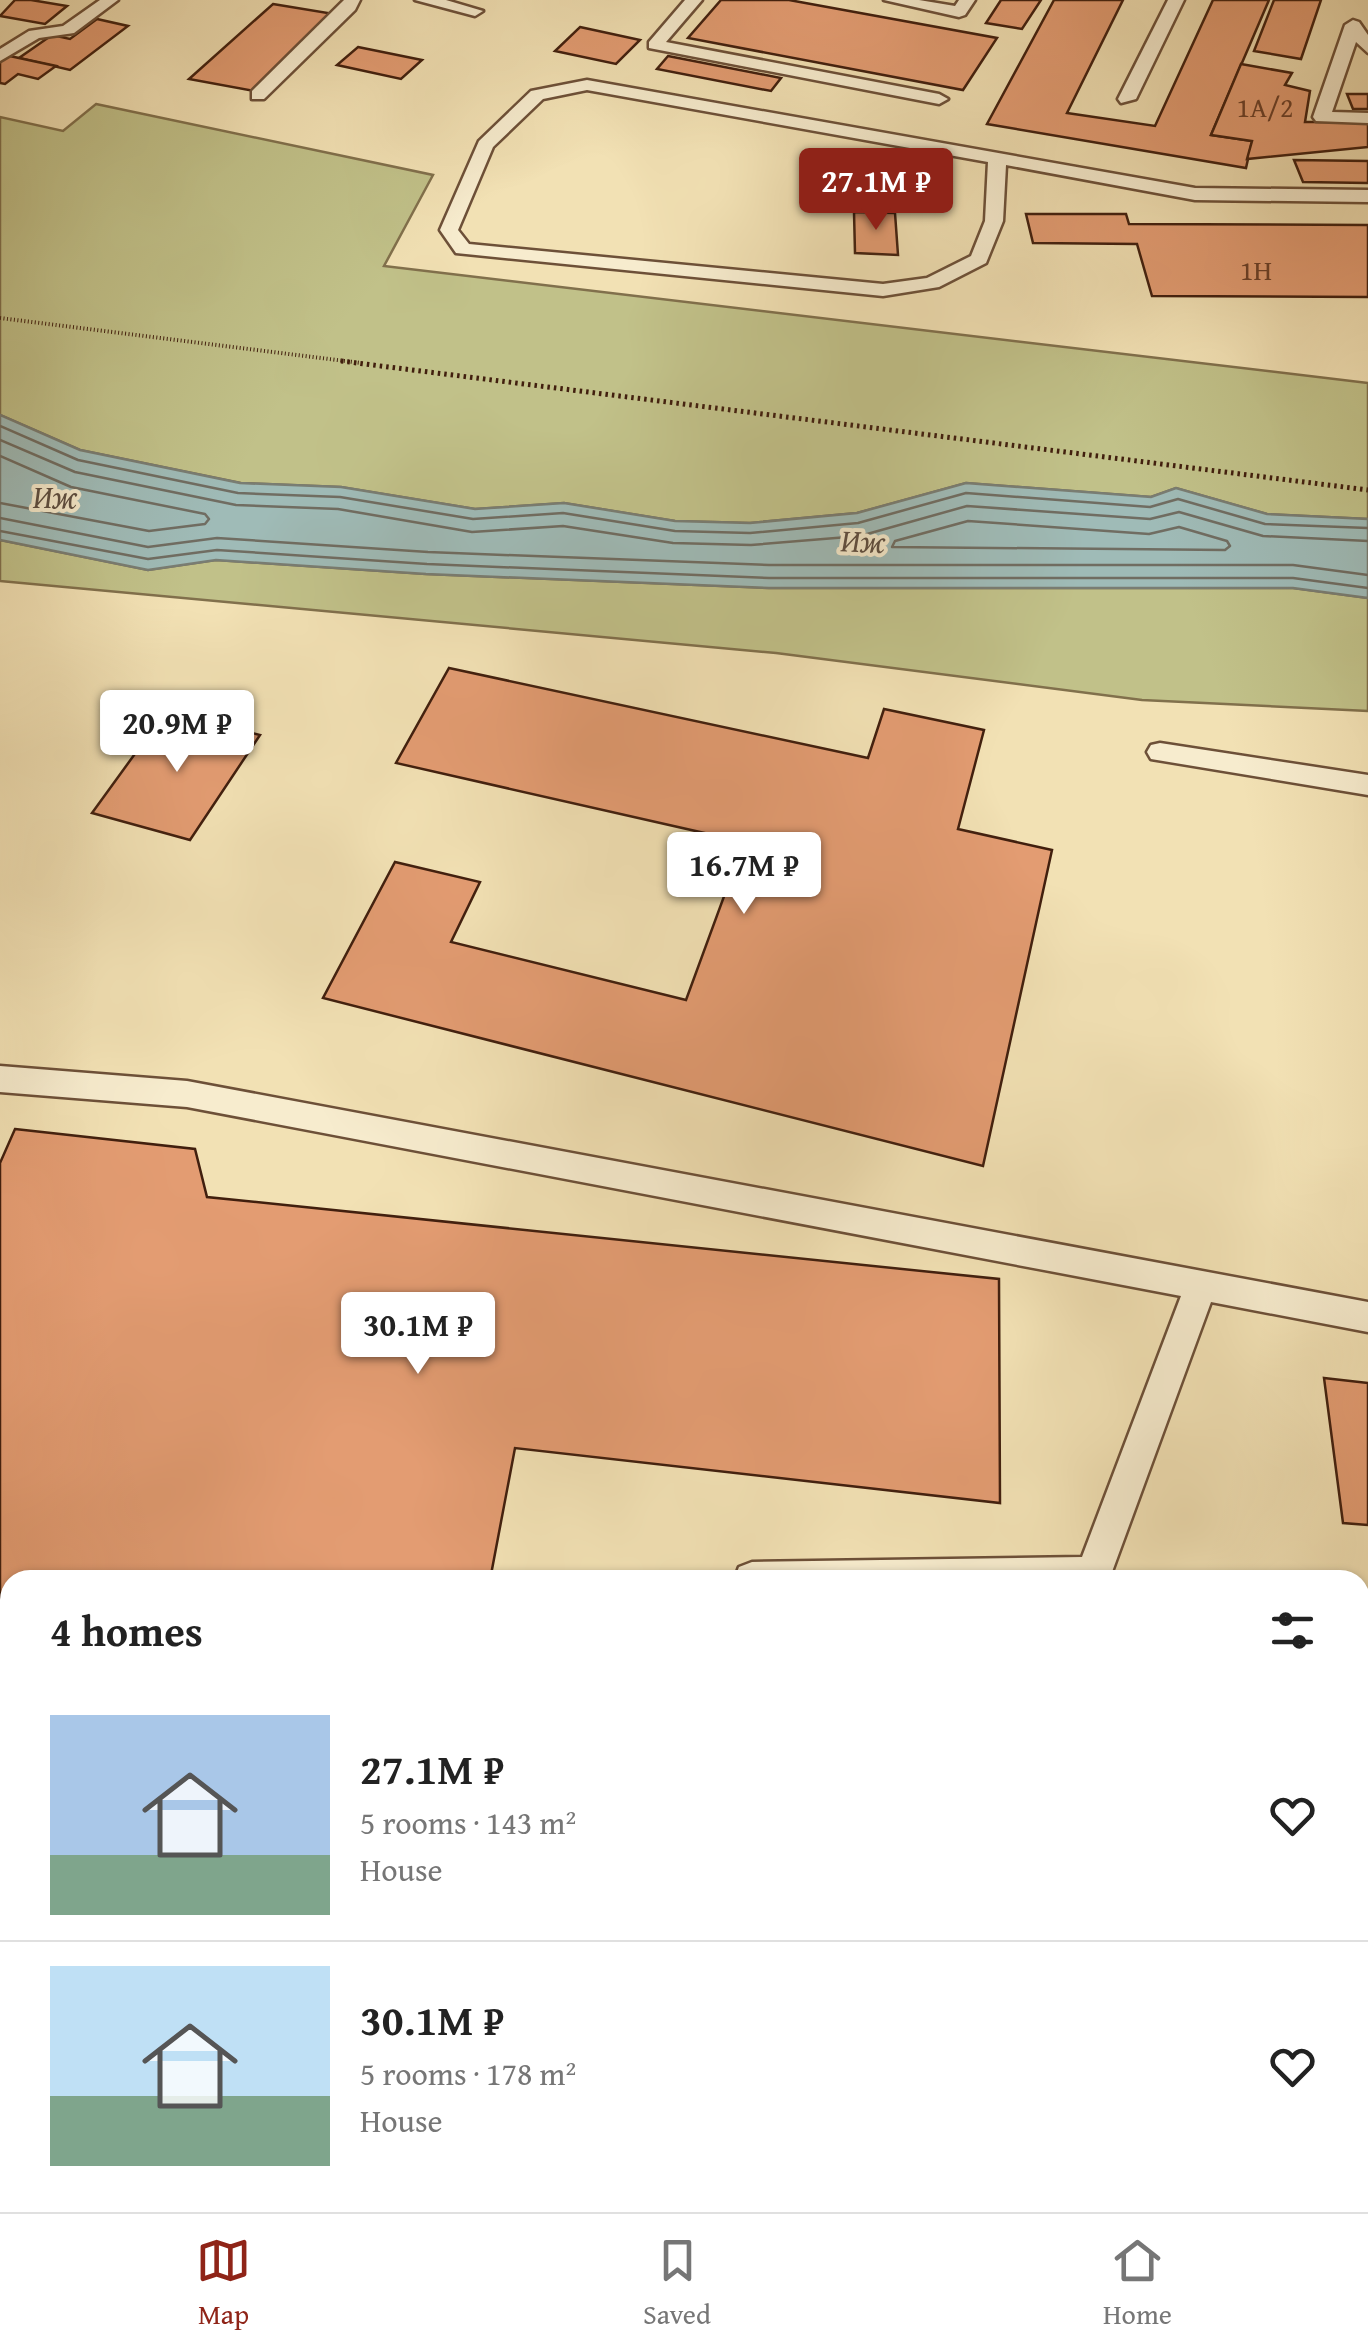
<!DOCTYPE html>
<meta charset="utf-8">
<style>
body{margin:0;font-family:"Gentium Book Plus",serif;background:#f6f6f6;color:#222;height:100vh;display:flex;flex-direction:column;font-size:38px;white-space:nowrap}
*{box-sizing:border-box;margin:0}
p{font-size:32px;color:#767676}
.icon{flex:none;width:55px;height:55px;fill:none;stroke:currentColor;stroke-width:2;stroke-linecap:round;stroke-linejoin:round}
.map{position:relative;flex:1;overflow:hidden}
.drawer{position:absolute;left:0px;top:1570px;width:1370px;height:642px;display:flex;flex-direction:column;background:#fff;border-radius:30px 30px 0 0;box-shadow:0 2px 8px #0004}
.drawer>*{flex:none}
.price{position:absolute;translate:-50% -85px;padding:0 22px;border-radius:10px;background:#fff;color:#222;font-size:32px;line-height:65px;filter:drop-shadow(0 2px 5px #0008)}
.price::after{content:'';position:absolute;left:50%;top:60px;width:30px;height:22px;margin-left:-15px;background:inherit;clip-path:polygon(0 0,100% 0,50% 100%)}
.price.on{background:#8f2418;color:#fff}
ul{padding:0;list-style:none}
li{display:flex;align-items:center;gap:30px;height:250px;padding:0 50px}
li+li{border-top:2px solid #e0e0e0}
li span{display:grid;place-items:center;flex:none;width:280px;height:200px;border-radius:0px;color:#555}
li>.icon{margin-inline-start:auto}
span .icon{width:120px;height:120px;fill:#fffc;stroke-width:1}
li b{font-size:42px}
h2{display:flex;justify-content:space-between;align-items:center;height:120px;padding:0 50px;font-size:42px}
.tab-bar{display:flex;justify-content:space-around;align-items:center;height:140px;border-top:2px solid #e0e0e0;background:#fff;font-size:28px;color:#767676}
.tab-bar a{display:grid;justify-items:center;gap:5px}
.tab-bar .on{color:#8f2418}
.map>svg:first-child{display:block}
.green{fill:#c1c189;stroke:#81704c;stroke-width:2.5}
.water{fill:#9fbbb7;stroke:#797d73;stroke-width:2.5}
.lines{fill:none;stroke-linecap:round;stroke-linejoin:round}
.shore{stroke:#706d62;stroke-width:2.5}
.building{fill:#e39c72;stroke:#411f0e;stroke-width:2.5}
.lane-casing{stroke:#6d5038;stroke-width:5}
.path-far1{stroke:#411f0e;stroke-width:4;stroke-dasharray:1 2.5;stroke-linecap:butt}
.path{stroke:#411f0e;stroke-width:5;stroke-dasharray:2.5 4;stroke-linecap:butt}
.lane{fill:#f7ecce;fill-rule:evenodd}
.labels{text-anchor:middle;stroke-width:8;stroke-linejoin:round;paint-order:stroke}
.far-number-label{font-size:28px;fill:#6a3e27}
.far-water-label{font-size:32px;font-style:italic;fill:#5d4e41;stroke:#f7ecce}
</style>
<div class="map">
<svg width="1368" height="2212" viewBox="0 0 1368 2212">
<rect width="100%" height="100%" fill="#f2e1b4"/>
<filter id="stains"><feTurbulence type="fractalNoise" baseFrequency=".002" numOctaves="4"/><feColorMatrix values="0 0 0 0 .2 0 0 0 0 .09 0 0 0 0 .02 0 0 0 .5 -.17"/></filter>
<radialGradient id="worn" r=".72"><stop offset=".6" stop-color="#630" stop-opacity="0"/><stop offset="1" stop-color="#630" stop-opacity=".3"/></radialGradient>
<g class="green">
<path d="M96,104L433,175L384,266L1368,383V519L1267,514L1176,488L1151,497L966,483L857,513L750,523L675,521L564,503L475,509L341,487L241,483L80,450L0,415V117L63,131Z"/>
<path d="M0,540L148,570L216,560L426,574L769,588H1293L1368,598V711L1142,700L776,653L0,581Z"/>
</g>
<path class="water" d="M0,415L80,450L240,483L341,487L475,509L564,503L675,521L750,523L857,513L966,483L1151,497L1176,488L1267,514L1368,519V598L1293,588H769L426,574L216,560L148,570L0,540Z"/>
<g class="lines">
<g class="shore">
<path d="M0,426L78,460L238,493L340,497L473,519L563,513L675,531L750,533L858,523L966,493L1150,507L1178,499L1265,524L1368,528"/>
<path d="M0,440L75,472L236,505L338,509L472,532L563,526L673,543L751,545L860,536L967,506L1150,519L1179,512L1263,536L1368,541"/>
<path d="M0,456L71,487L205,514L209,519L205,524L149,531L0,503"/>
<path d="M0,518L148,547L217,538L428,552L769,565H1293L1368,575"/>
<path d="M968,521L1149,534L1179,527L1227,541L1230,546L1225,550L892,547L895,541Z"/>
<path d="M0,531L148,559L217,550L427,564L769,578H1293L1368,588"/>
</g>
</g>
<g class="building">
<path d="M15,0H31L67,6L45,24L0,16Z"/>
<path d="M721,0H789L997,38L963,90L688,38Z"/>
<path d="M1001,0H1041L1022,29L986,23Z"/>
<path d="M1054,0H1123L1067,113L1155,126L1213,0H1269L1211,135L1252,141L1246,168L987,124Z"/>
<path d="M1274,0H1321L1301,59L1254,51Z"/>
<path d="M273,4L334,14L254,91L189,79Z"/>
<path d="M97,19L128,26L70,70L19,58L52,35L70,39Z"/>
<path d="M580,27L640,40L616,64L555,51Z"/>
<path d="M358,47L422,60L401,79L337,65Z"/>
<path d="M5,55L56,66L38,79L18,74L5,84L0,83V58Z"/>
<path d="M668,56L781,78L771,91L657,69Z"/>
<path d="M1241,64L1292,73L1285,85L1310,91L1305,122H1368V147L1247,159L1252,141L1211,135Z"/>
<path d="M1347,94H1368V109H1353Z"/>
<path d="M1294,160L1368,161V183L1303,182Z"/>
<path d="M854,212L895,213L898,255L855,253Z"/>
<path d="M1026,214H1126L1129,224L1368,225V297L1152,296L1137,244L1033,243Z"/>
<path d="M449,668L868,758L884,709L984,730L958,829L1052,850L983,1166L323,998L395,862L480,882L451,942L686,1000L744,842L396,763Z"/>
<path d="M166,711L260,735L190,840L92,813Z"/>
<path d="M15,1129L195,1149L207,1197L999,1279L1000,1503L515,1448L490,1580H10V1809L0,1807V1163Z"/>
<path d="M1324,1378L1368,1383V1525L1343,1523Z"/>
<rect x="1360" y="1651" width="8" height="216"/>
<path d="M1360,1963L1368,2027V2212H1187V2202H1360Z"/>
<path d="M10,2164V2202H155L153,2212H0Z"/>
<path d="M376,2202H708L703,2212H371Z"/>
</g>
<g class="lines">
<g class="lane-casing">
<g id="lane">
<path d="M100,0H118L74,33L39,38L0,61V49L29,31L63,26Z"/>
<path d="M344,0H360L355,10L264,99H252V91Z"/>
<path d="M415,0H446L483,11L475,16Z"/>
<path d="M685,0H702L666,42L939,94L948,99L939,104L649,48V42Z"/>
<path d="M884,0H919L955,6L959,0H975L965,15L959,17Z"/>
<path d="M1168,0H1184L1136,99L1121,103L1118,99Z"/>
<path d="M1353,20L1359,22L1368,35V53L1356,42L1332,112L1368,113V123L1316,121L1313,117L1345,25Z"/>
<path d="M587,80L1195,188L1368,190V202L1195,200L1006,165L1003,221L986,263L939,287L883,296L456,253L440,230L479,141L531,91ZM587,90L988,162L985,221L971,256L927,278L883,284L469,244L458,230L493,147L543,99Z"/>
<path d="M1160,743L1368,775V795L1151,759L1147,752L1151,745Z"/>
<path d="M0,1066L187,1081L1368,1302V1332L1211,1302L1109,1580H734L739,1567L752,1562L1082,1557L1181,1296L187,1107L0,1092Z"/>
<path d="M10,1992V2035L0,2039V1996Z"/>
</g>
</g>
<path class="path-far1" d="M0,318L361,363"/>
<path class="path" d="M341,361L1368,490"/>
<use href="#lane" class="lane"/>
</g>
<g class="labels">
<g class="far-number-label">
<text x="1265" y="117">1А/2</text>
<text x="1256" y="280">1Н</text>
</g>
<g class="far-water-label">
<text x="55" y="508">Иж</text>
<text transform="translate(863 541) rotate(2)" y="11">Иж</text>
</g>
</g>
<rect width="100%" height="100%" filter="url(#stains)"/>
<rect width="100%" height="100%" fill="url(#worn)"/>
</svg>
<b class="price on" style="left:876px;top:233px">27.1M ₽</b>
<b class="price" style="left:177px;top:775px">20.9M ₽</b>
<b class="price" style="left:744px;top:917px">16.7M ₽</b>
<b class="price" style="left:418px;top:1377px">30.1M ₽</b>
<section class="drawer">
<h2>4 homes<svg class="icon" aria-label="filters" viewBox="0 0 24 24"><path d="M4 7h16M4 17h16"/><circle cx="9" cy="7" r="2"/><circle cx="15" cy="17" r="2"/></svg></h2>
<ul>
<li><span style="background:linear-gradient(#a9c7e8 70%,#7fa58c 0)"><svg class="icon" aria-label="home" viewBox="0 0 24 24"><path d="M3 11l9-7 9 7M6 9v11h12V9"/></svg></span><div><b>27.1M ₽</b><p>5 rooms · 143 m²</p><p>House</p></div><svg class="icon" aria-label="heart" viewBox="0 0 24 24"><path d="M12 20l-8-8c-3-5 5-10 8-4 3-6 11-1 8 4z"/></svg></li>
<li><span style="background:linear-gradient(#bfe0f5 65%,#7fa58c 0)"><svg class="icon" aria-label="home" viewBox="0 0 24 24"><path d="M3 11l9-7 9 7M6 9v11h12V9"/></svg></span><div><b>30.1M ₽</b><p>5 rooms · 178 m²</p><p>House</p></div><svg class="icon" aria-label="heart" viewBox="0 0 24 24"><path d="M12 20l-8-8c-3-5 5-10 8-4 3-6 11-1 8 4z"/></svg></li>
</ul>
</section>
</div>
<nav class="tab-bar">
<a class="on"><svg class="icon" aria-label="map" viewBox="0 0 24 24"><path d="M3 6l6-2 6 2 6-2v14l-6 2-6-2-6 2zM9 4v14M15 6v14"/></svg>Map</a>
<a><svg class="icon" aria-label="saved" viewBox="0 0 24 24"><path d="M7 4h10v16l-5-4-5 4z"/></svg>Saved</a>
<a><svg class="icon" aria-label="home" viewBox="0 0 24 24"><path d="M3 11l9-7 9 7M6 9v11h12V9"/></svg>Home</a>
</nav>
